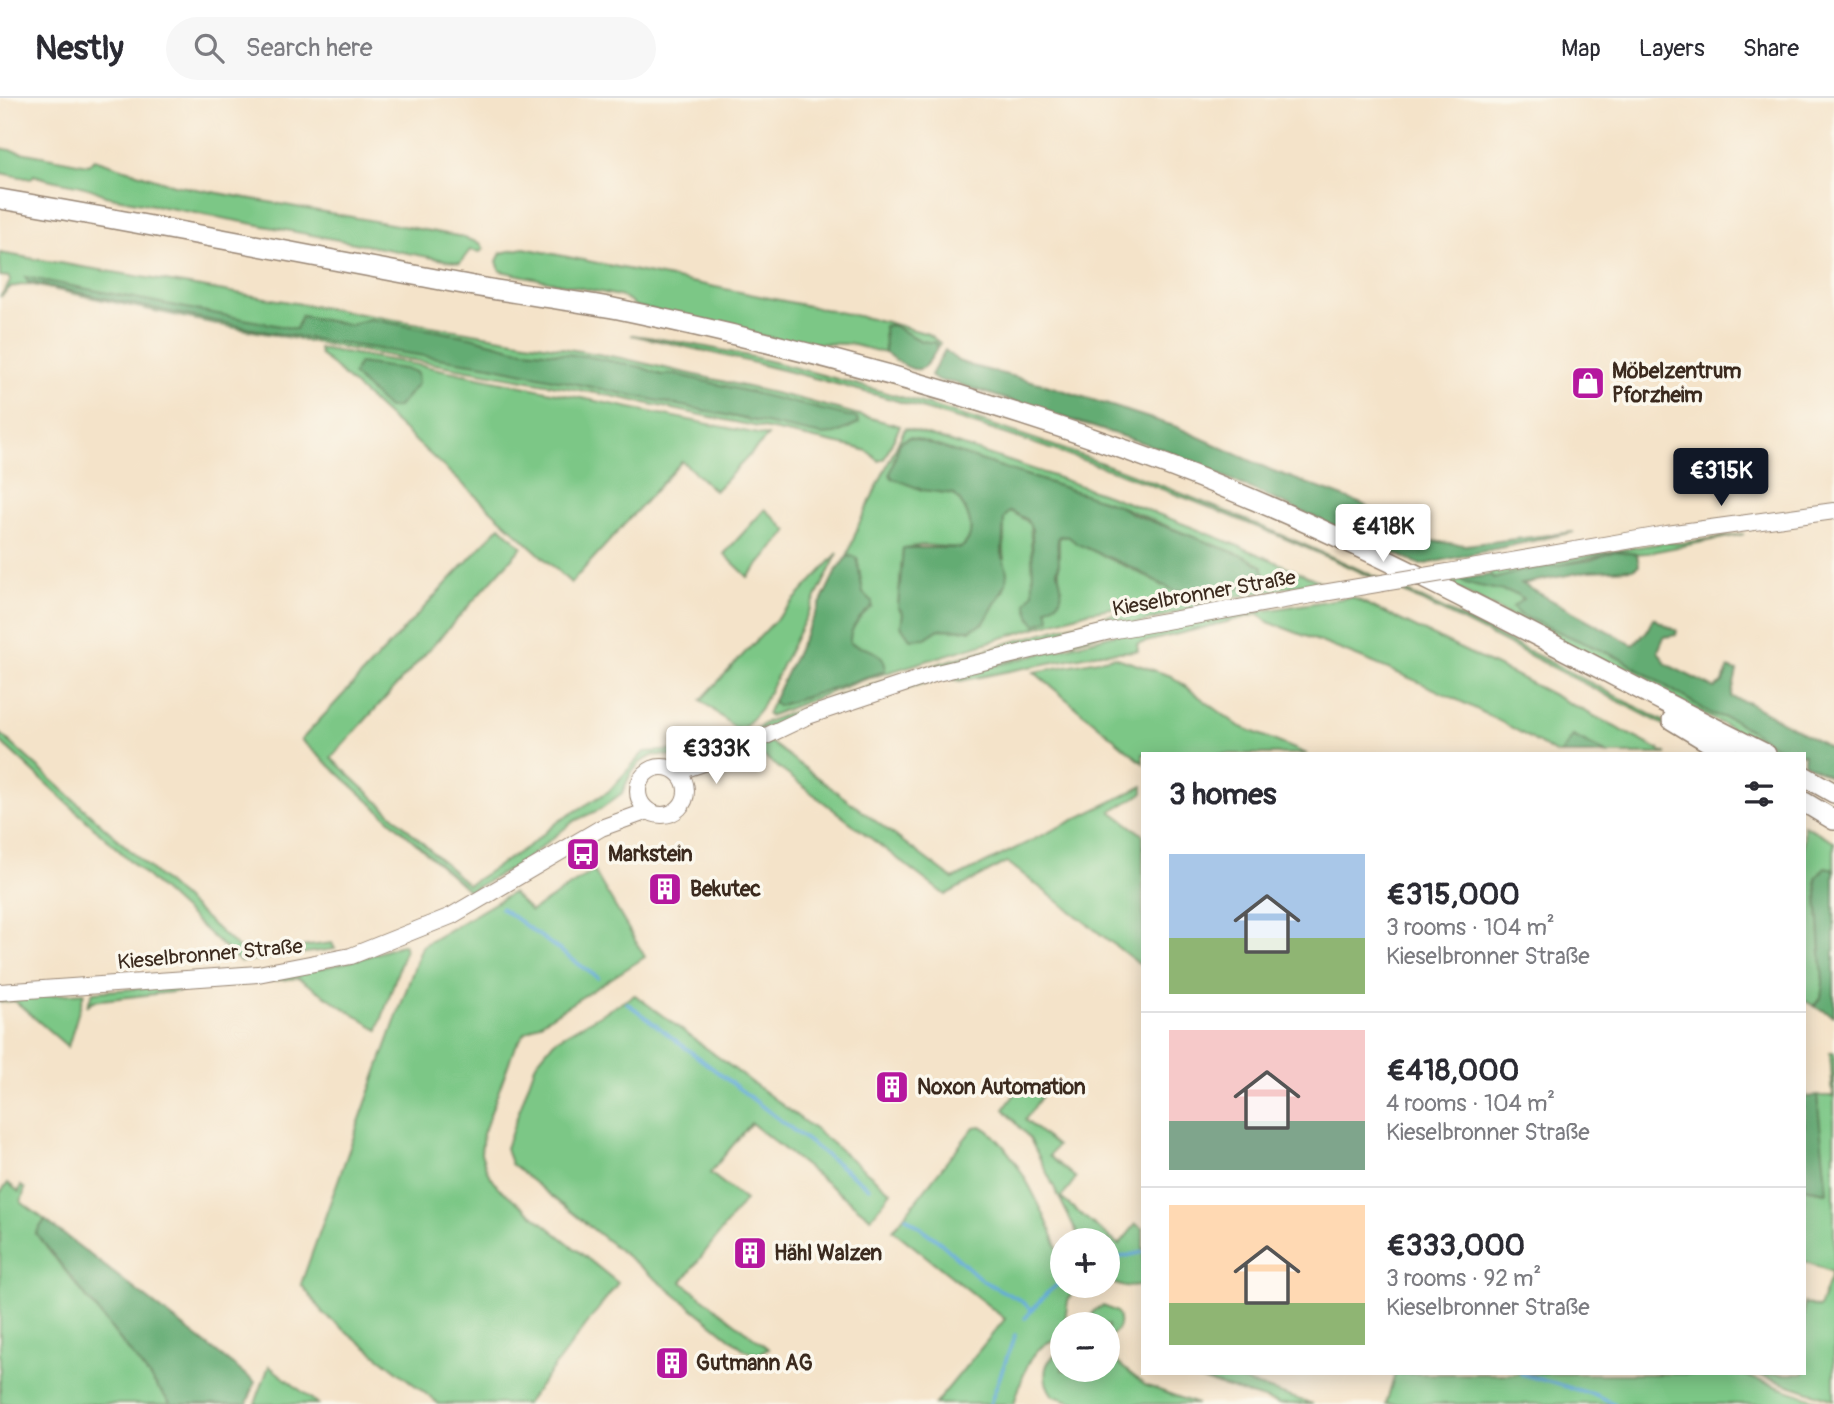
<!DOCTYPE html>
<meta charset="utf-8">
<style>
body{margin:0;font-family:Pangolin,sans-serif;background:#f7f7f7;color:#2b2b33;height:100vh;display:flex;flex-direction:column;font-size:26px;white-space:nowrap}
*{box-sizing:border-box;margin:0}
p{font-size:23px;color:#7c7c81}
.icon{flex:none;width:38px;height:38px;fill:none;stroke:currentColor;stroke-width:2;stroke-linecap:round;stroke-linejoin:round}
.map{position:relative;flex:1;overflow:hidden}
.side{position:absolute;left:1141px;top:654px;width:665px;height:623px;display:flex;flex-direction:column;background:#fff;border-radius:0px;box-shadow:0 4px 18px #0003}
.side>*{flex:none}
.fabs{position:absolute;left:1050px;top:1130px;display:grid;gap:14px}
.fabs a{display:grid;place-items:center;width:70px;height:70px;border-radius:50%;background:#fff;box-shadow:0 4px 18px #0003;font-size:35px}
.price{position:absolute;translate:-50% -60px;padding:0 16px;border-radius:7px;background:#fff;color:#222;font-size:23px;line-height:46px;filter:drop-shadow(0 2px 4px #0008)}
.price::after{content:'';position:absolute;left:50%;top:42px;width:21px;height:16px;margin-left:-10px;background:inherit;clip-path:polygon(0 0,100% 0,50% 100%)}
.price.active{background:#111827;color:#fff}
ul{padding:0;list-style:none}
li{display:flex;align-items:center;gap:21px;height:175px;padding:0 28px}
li+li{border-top:2px solid #e1e1e2}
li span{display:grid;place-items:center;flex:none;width:196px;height:140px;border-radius:0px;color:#555}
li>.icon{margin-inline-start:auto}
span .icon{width:84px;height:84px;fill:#fffc;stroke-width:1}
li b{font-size:30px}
h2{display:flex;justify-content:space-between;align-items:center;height:84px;padding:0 28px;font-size:30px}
header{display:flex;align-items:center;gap:42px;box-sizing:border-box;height:98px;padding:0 35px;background:#fff;border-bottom:2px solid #e1e1e2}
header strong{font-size:33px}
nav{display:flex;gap:38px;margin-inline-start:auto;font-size:24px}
.search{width:490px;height:63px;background:#f7f7f7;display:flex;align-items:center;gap:18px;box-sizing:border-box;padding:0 24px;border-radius:38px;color:#7c7c81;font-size:26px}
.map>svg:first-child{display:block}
.green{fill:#7bc786;stroke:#5b7852;stroke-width:2;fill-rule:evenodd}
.forest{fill:#64ac73;stroke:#506b48;stroke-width:2}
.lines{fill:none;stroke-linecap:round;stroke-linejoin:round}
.stream{stroke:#64abdb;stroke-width:3.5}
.secondary-casing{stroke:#988674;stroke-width:18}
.highway-casing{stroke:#988674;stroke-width:22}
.secondary{stroke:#fff;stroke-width:16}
.highway{stroke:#fff;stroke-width:19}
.secondary-bridge-casing{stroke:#988674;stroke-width:18;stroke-linecap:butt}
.secondary-bridge{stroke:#fff;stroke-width:16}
.labels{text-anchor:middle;stroke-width:7;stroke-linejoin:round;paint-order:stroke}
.poi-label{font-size:21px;font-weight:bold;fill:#3b2a1e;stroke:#fbf7ec;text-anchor:start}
.street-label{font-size:21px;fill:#3b2a1e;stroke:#fbf7ec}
</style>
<header>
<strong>Nestly</strong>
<div class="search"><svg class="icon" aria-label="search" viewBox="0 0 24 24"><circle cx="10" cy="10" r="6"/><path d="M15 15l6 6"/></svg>Search here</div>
<nav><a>Map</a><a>Layers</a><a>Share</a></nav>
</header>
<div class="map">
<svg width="1834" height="1306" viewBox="0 0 1834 1306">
<rect width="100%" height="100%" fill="#fbf7ec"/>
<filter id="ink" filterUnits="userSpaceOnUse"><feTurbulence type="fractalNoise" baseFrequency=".0143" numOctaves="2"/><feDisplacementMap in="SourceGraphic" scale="14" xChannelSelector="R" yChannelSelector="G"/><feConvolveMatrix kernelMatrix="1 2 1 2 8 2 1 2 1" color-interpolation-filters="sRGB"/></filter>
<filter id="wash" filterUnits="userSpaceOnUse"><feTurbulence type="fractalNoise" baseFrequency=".00686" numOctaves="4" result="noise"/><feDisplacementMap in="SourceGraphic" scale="28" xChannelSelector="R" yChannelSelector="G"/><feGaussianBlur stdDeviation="1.57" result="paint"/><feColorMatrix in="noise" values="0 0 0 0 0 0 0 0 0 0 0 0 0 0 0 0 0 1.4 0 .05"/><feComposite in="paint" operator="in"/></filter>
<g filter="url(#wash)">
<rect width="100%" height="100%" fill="#f4e3c9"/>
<g class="green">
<path d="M0,50L88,67L94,61L174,87L458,138L480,145L484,151L480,154L470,152L460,165L105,98C87,85 56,86 34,77L31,81L0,75Z"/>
<path d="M524,150L887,224L928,236L940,245L937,250L936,245L921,243L892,227L885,228V255L850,246L792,245L635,208L629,202L619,198L500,173L497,163L501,155Z"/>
<path d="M0,155L621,260L800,301L900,328L884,361L879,363L867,353L857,350L607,297L230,229L28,186L11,189L0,199L10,184L9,179L0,178Z"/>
<path d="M631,237C717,247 803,271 887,295C1168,374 1434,499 1691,638L1689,640C1552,569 1416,496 1274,436C1066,348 852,283 631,237Z"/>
<path d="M319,250L419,267L768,338L715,393L682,363L571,485L320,256Z"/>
<path d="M905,330C1046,373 1185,422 1319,483L1241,498L1147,504L1088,514L860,583L769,618L767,616L773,603L778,608L856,548L850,545C848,532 860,516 872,509V504L863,495L857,460L847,459L859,426ZM910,339L1117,407L1262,468L1162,488C1133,468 1097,459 1069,439H1059V479L1047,511L1033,475L1030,425L1010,413L1004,420V492L987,517L970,532L939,531L925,540L902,523L903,515L898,509L903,450L923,447L961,450C980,435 967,410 954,396L940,394L893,365L900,344Z"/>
<path d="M765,411L788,433L748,479L724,456Z"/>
<path d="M500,428L522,449L331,660L468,787L530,747L559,723L609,693L644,654L690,651L723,638L727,634L733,638L692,659L654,657L641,664L631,675L622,695L599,712L574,723L520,766L469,793L301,642Z"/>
<path d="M1744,436L1647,455L1599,458L1494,481L1490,477L1491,473L1668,444L1682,445Z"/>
<path d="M838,455L761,610L746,628L736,631L701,602Z"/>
<path d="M1461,481L1517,496L1524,501L1518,516L1621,561L1712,616L1733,622L1789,656H1781L1444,484Z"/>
<path d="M1352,499L1515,577L1667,656H1607L1573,638L1561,656H1557C1467,600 1367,561 1268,524L1259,516L1137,546L1138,553L1100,555L960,583L948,580L1121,535Z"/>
<path d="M1226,505L1190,511L753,633L766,624C843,594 920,571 998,548C1077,526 1142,501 1226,505Z"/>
<path d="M1114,559L1171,578L1239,628L1307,656H1143V665L1034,574Z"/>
<path d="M0,635L245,856L332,845L335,851L240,864L0,643Z"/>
<path d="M770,644L953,781L1143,688V695L1111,713L1143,737V869L1007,764L945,797L762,657L759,648Z"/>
<path d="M1804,727L1834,743V771L1830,770L1816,780L1823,885L1821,900L1814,908L1804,902Z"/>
<path d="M594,773L645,859L525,935L514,951L483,1036L481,1055L487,1073L498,1089L618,1185L526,1306H439L324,1216L301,1186L422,848L512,795L531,813Z"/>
<path d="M403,846L405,852L378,932L298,880L93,903L87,908L93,894C197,885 305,885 403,846Z"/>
<path d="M84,895L68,949L15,903L0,904V900Z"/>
<path d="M635,897L817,1033L891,1094L871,1120L751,1025L710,1075L745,1102L682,1184L769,1251L758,1256L745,1252L511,1066L506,1050L536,965L554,943Z"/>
<path d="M1830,955H1834V1302L1756,1276H1804V1205L1819,1210L1832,1174L1804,1163V1090L1826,1094L1817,998H1833Z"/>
<path d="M1024,984L1042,998L1025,1022L1057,1048L1049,1058L1076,1080L1061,1100L1119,1147L1136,1126L1143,1131V1185L1140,1188L1125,1189L1108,1184V1143H1081L1030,1041L1004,1011Z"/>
<path d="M981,1028C1014,1046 1050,1125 1061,1161C1064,1169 1062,1180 1062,1188H1072L1073,1193L1068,1203L1062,1239C1028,1247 1024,1276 1014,1306H935L1005,1221L893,1132L974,1029Z"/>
<path d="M8,1085L19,1094L21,1088L25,1091L21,1104L45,1122L36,1136L171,1306H0V1095Z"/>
<path d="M1103,1208L1117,1214C1122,1225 1119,1234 1108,1239V1227L1088,1225L1094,1212Z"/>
<path d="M1062,1254V1272H1108V1262L1115,1263L1145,1287L1197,1306H1079L1053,1298C1041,1282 1042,1261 1062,1254Z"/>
<path d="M269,1268L318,1306H255Z"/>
<path d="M1182,1276H1220L1313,1306H1280Z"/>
<path d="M1395,1276H1740L1828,1306H1386Z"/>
</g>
<g class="forest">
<path d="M25,179L296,231L301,218L351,227L369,221L470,239L515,251L585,258L641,269L661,277L675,276L857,320L859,325L835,336L822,337L490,268L267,234L28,184Z"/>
<path d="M892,227L921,243L936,245L937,250C920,284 912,271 885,255L884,228Z"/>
<path d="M945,252L958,263L972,268L1043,286L1177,329L1271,372L1362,406L1432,443L1465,447L1574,434L1421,467L1162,351L955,285L936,282L931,277Z"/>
<path d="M359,265L411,272L417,275L418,286L398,309L388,310L353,277Z"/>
<path d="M910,339L1117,407L1133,416L1246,459L1262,468L1265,478L1256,490L1174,493L1131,469L1077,446L1069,439L1059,438C1054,451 1063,461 1057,473C1060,481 1065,496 1058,504C1055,507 1050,508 1047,511L1050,521L1036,527L1031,521L1026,505L1033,495L1032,431L1026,421L1010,413L1004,420L1002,455L1007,474L1006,486L984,525L970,532L939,531L925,540L910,541L901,528L903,515L898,509L903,450H961C980,435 967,410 954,396L922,392L892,380L890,376L900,344Z"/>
<path d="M1615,453L1637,456L1639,467L1633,471L1588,473L1522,486L1633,547L1647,533L1653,520L1677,533L1676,537L1664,539L1658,553L1666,566L1714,590L1723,584L1728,570L1737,573L1731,599L1749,605L1834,652V681L1804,665V656H1789L1733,622L1712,616L1621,561L1518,516L1513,509L1523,501L1517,496L1465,485L1461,481L1490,477L1494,481L1526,472L1591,462Z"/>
<path d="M853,458L857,460L863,495L872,504V509C861,517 849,530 850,545C863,552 888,551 885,573L778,608L773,603L837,471L847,459Z"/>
<path d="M1573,638L1607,656H1561Z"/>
<path d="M1825,769L1834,771V918L1814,908L1821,900L1823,885L1816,780Z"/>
<path d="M1804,987L1806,999L1817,998L1827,1094L1804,1090Z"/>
<path d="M45,1122L255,1284L247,1306H171L36,1135Z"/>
</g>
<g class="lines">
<g class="stream">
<path d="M501,810L598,880"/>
<path d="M627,905L869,1090"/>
<path d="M906,1119L941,1145L983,1183L1020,1202L1032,1212"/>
<path d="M1108,1162L1143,1154"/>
<path d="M1025,1220L1047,1195L1062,1183"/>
<path d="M1521,1276L1596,1297L1615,1306"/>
<path d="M990,1306L1015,1237"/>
</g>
</g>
</g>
<g filter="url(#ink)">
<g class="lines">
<g class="secondary-casing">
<g id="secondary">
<path d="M1448,474L1667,436L1834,413"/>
<circle cx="662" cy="693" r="24"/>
<path d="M677,674L722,659L808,618L937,575L1110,533L1323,495"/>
<path d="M0,894L258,876L351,858L451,818L601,730L648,713"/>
</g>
</g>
<g class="highway-casing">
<g id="highway">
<path d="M0,101C160,128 319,160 479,189C525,197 572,202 618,211C805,250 988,300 1167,367C1375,445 1568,557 1766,656"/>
<path d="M1672,622L1728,656"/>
<path d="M1804,678L1834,695"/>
<path d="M1804,704L1834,722"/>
</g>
</g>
<use href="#secondary" class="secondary"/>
<use href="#highway" class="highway"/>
<g class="secondary-bridge-casing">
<path id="secondary-bridge" d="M1323,495L1448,474"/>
</g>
<use href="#secondary-bridge" class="secondary-bridge"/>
</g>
</g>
<defs>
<g id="shop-square" transform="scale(1.75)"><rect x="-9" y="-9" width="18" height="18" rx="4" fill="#b5179e" stroke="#fbf7ec"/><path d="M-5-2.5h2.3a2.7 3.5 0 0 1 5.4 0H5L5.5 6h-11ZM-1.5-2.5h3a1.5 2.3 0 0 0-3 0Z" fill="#fff"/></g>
<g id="bus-square" transform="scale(1.75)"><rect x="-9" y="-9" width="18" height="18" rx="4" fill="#b5179e" stroke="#fbf7ec"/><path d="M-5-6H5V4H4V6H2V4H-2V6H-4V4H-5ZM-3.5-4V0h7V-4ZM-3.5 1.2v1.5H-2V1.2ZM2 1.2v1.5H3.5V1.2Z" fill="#fff"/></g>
<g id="building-square" transform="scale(1.75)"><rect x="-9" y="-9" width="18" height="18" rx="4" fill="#b5179e" stroke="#fbf7ec"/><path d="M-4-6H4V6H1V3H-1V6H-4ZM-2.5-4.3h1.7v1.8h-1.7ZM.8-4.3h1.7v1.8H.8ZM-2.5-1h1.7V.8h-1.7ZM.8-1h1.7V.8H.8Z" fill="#fff"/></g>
</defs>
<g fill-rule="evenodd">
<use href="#shop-square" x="1588" y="285"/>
<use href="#bus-square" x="583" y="756"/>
<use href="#building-square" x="665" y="791"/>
<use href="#building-square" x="892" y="989"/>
<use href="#building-square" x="750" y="1155"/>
<use href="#building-square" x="672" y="1265"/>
</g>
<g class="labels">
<g class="poi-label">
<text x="1612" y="280">Möbelzentrum<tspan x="1612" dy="24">Pforzheim</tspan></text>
<text x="608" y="763">Markstein</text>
<text x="690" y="798">Bekutec</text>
<text x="917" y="996">Noxon Automation</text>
<text x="774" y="1162">Hähl Walzen</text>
<text x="696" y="1272">Gutmann AG</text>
</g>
<g class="street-label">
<text transform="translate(1204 495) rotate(-10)" y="7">Kieselbronner Straße</text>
<text transform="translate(210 856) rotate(-5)" y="7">Kieselbronner Straße</text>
</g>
</g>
</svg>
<div class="fabs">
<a>+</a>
<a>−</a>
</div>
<b class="price active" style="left:1721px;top:410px">€315K</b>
<b class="price" style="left:1383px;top:466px">€418K</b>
<b class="price" style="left:716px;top:688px">€333K</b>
<section class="side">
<h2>3 homes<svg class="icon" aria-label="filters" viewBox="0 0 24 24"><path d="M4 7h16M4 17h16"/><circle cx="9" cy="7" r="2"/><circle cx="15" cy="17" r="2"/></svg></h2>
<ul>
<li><span style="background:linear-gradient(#a9c7e8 60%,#8fb573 0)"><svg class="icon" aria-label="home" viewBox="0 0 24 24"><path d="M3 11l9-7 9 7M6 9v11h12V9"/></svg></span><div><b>€315,000</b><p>3 rooms · 104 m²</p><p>Kieselbronner Straße</p></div></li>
<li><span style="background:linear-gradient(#f6c9c9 65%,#7fa58c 0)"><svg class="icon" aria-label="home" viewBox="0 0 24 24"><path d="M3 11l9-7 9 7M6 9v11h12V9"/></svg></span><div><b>€418,000</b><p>4 rooms · 104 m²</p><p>Kieselbronner Straße</p></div></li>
<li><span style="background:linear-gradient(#ffd9b3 70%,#8fb573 0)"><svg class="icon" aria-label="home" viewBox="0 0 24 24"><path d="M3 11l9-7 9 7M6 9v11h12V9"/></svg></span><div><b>€333,000</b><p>3 rooms · 92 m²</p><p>Kieselbronner Straße</p></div></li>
</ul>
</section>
</div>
